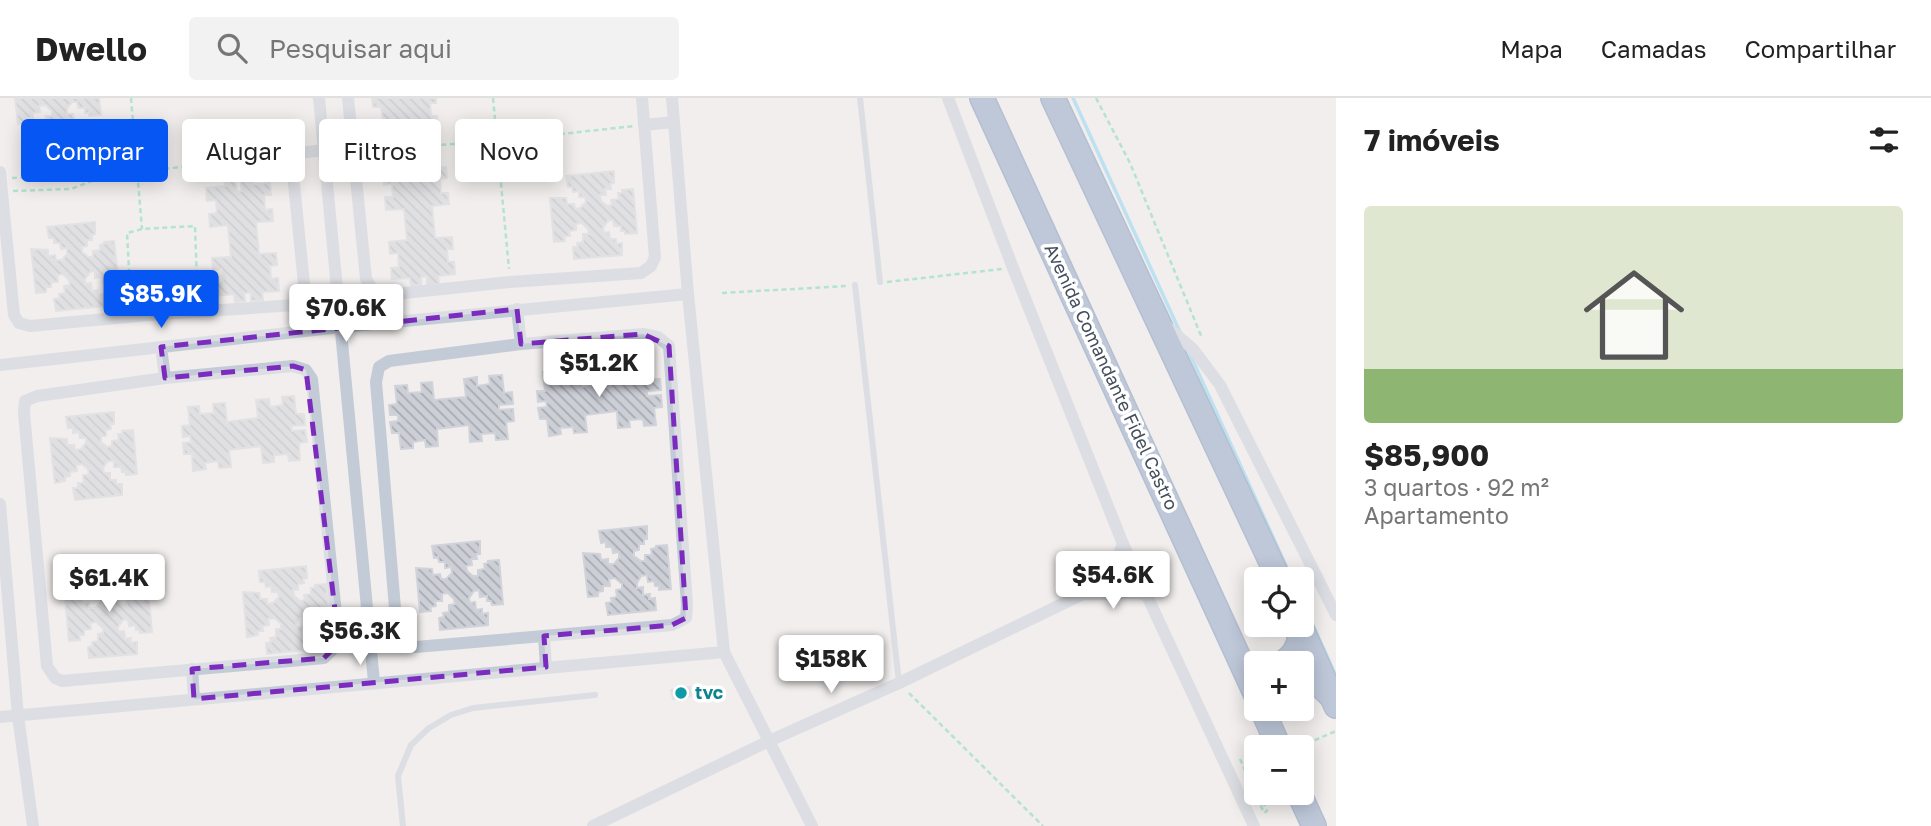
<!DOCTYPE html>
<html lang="pt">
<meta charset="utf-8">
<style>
body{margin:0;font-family:"Golos Text",sans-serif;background:#f2f2f2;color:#222;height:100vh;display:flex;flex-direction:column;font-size:26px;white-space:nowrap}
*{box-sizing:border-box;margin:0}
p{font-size:23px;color:#767676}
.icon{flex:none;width:38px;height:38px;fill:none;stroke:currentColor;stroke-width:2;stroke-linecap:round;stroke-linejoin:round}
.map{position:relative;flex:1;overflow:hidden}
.drawer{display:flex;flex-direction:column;background:#fff;width:595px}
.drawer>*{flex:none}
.guide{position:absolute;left:21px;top:21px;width:665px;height:63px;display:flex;gap:14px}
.fabs{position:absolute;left:1244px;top:469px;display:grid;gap:14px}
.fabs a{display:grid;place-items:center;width:70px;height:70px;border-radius:7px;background:#fff;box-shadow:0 4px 18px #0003;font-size:35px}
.price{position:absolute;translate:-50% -60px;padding:0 16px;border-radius:7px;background:#fff;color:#222;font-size:23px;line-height:46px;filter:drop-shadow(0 2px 4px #0008)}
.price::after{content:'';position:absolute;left:50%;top:42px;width:21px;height:16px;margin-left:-10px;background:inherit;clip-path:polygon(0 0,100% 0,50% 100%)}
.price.selected{background:#0556f3;color:#fff}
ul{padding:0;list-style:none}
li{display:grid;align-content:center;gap:14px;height:371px;padding:0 28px}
li span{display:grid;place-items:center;height:217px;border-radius:7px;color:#555}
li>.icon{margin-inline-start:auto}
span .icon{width:126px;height:126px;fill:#fffc;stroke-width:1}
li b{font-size:30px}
h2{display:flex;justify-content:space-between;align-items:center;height:84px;padding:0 28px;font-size:30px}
.tag{padding:0 24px;border-radius:7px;background:#fff;box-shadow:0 4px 18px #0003;font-size:24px;line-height:63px}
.tag.selected{background:#0556f3;color:#fff}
header{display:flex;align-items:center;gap:42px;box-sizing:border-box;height:98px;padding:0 35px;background:#fff;border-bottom:2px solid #e0e0e0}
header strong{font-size:33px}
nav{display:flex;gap:38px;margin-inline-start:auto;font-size:24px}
.search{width:490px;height:63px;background:#f2f2f2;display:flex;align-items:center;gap:18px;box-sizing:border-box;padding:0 24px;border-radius:7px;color:#767676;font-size:26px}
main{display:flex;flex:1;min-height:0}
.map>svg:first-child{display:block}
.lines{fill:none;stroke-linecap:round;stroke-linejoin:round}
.stream{stroke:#7fd1f5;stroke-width:3.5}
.building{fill:url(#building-back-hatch);stroke:#d1d3da;stroke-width:2}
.highway-casing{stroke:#6b85ae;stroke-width:26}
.path{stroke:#6bd5ab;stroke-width:2.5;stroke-dasharray:5 3.5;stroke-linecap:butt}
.lane{stroke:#c3cbd7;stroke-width:6}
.street{stroke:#c3cbd7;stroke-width:12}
.highway{stroke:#809ac2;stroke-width:23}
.marked{fill:none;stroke:#7b2cbf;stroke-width:5;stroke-dasharray:14 9;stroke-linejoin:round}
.culture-dot{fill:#0f9aa8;stroke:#fff;stroke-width:2.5}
.labels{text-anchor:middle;stroke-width:7;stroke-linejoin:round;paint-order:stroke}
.street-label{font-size:18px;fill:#444f5d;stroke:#fff}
.culture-label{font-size:18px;font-weight:bold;fill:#0d838f;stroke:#fff;text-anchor:start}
</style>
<header>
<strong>Dwello</strong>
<div class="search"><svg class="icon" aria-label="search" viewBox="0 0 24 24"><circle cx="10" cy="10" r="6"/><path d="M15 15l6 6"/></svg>Pesquisar aqui</div>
<nav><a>Mapa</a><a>Camadas</a><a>Compartilhar</a></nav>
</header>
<main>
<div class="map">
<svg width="1336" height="728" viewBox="0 0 1336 728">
<defs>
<pattern id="building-back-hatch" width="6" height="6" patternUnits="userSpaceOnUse" patternTransform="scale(1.75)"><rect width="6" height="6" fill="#cccfd6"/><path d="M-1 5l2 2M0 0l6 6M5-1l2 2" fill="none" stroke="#a7aab1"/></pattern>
</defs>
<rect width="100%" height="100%" fill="#f1eeed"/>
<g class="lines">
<g class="stream">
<path d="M1073,0L1180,234"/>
<path d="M1189,254L1292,481"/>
<path d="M1302,503L1336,578"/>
</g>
</g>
<g class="building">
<path d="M15,0H99L101,17L89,18V15H85V10H78L77,4H72L67,11V16H73L74,23H80L79,27H85L86,38L38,43L37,31H42L41,26H47L46,18H52V13L45,7L39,8L40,14L33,15V20H28V24L18,26Z"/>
<path d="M372,0H436V5H430L431,18H437L438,30L422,31V39L411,40L410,32L404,33V40L394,42V33L375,35L374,24L383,23L381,9H373Z"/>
<path d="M429,62V70L446,69L447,80L440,81L441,95H448L449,106L432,108L435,140L452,139L453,151H447L448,164H454L455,176L438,178L439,186L427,187V178L421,179V187H411L410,180L392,181L391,170L399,169L398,155L390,156L389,144L407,142L404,111L386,112L385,99H393L392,86L384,87L382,74L401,72L400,64L412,63L413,77H418L417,63Z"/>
<path d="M614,73V85L610,86L611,91H605L606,97H600L601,103L607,108L612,107L611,102L619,101L618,95H622V92L633,91L637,135L625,136V133H621V128H614L613,122L608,123L603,130L604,135L609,134L610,141H616V146L622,145V157L574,161L573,149H578L577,145L583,144V136H589L588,131L582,125L576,126V132L569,133L570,138H564L565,143L554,144L550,100H566L567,106H574L575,111L580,110L586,104L585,99H579V93L573,94L572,89H568L566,78Z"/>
<path d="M253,79V86L270,85L271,97H264L265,112L272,111L273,123L256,124L259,156L276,155L277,167L270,168L271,181L278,180L279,193L262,194L263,202L251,203V195H244L245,203L235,204L234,196L216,198L215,186L223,185L222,171L213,172L212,160L231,159L228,127L210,129L209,116L217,115L216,102L207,103L206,90L225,88L224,81L235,80L237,94L242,93L240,80Z"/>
<path d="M95,124V136L92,137V142H87V148L82,149V154L88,159H93V153L100,152V147L104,146V144L114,143L119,186L107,188V184L103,185L102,179L95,180V173L90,174L85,181V186L91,185L92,193L98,192L97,197L103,196L104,208L56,213L54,201L60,200L59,196L65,195L64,188L70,187L69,182L63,176L57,177L58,184H51V189H46V194L36,195L31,151L48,152V158L55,157L56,162H62L67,156V150L61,151L60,145H54V140H49L47,129Z"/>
<path d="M650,263L652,281H660L661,292L647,293V298L661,297L662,309L654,310L656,327L644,328L643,321L629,322L630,329L618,330L617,313L585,317L587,334L574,335L573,329L560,330L561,336L549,338L547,321H540L538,310L547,309L546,303L538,304L537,293H545L543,274L555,273L556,281L570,280L569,271L580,270L582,289L614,285L612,267L624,266L625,274L638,273L637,264Z"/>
<path d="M502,277L504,295L512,294L513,306L499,307V312L513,311L514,323L506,324L508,341L496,342L495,335L481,336L482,343L470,344L469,327L437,331L438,348L426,349L425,342L413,344V350L401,351L399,335H392L390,324L398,323V317H390L389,307L397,306L395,288L407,287L408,295L422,294L421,285L432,284L434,302L466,299L464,281L477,279V288L490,286L489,278Z"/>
<path d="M294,298L296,316H304L305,327L291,328L292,333L305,332L307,344L299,345L300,362L289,363L288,356L274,357V364L263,365L261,348L229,352L231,369L219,370L218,363L205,365L206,371L193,373L192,356H184L183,345L191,344L190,338L183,339L182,328L190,327L188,309L199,308L200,316L214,315L213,306L225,305L227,324L258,320L256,302L269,301L270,309L283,307L282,299Z"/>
<path d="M114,314V326H110L111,331L106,332V338H101V344L107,349L112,348V343L119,342L118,336H123L122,333L133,332L137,376L126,377V374H122L121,369H114V363H108L103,370L104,375H110V382H116V386H122V397L75,402L73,390H78V385H84L83,377H89L88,371L82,366L76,367L77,373L70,374V378L65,379V383L55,385L50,340L67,341V347H74L75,352L81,351L86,345V340H80L79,334L73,335V330H68L66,319Z"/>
<path d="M647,428V441H644V446H639V452L634,453V458L641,463H645V457H652L651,451L656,450V448L667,447L671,491L659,492V488H655L654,483L648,484L647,477L641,478L637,485V490L643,489V497L650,496L649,501L655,500L656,512L608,517L606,505L612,504L611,500L617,499L616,492L622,491V486L615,480L609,481L610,488H603V493L598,494V498L588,499L583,455L600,456L601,462L608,461V466H614L619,460V454L613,455L612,449H606V444L601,445L599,433Z"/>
<path d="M480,443V456H476L477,461H471L472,467L466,468L467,473L473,478H478V472L485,471L484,466L488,465V463L499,462L503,506L492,507L491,503H487V498L480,499L479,492L474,493L469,500L470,505L475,504L476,512L482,511V516L488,515V527L440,532L439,520L444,519L443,515L449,514V507L455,506L454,501L448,495L442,496V503H435L436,508L430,509L431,513L420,514L416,470L432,471L433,477L440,476L441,481H446L452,475L451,469L445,470V464H439L438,459L434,460L432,448Z"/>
<path d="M306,468L307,480L303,481L304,485L298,486V492H293L294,498L300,503L305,502L304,497L311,496V490H315V487L326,486L330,530L318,531V528H314V523H307L306,517L301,518L296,524V529H302L303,537L309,536L308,540H315V551L267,556L266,545L271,544L270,540L276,539V531H281V526L275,520L268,521L269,527L262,528L263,533H257L258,537L247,539L243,494L259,495L260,501H267V506L273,505L279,499L278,494H272L271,488L266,489L265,484H260L259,473Z"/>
<path d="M128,472L129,484L125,485L126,490H120V496L115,497L116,502L122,507H127L126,501L133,500V494L148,490L152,534L140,535V532H136V527L129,528L128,521L123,522L118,529V534L124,533L125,541L131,540L130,545L137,544V556L89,560L88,549L93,548L92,544L98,543V536L103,535V530L96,524L90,525L91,531L84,532V537H79L80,542L69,543L65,499H81L82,505H89V510H95L101,503L100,498H94L93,493H87V488H82L81,477Z"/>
<path d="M690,589L691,598L673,601L671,592Z"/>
</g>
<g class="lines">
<g class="highway-casing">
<g id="highway">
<path d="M982,0L1256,597"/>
<path d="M1053,0L1279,481"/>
<path d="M1300,527L1336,608"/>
<path d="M1283,565C1297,556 1302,543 1299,527"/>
<path d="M1302,582L1320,587L1332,599"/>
<path d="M1262,611L1279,649"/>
<path d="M1299,695L1314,728"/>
</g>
</g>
<g class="path">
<path d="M131,0L142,131"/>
<path d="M493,0L509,171"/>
<path d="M1096,0L1130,65L1202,240"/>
<path d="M365,52L497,43L634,28"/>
<path d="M12,80L77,77L105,78L281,57"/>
<path d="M13,93L71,91L102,79"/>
<path d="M887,184L1002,171"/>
<path d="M157,189L130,191L127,135L142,131L195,128L197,185L157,189L159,203"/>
<path d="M722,195L846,188"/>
<path d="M909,595L1043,728"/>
<path d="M1299,649L1336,633"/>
<path d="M1240,661L1264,715L1267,713L1259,695"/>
<path d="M1256,668L1249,672L1256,689"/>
</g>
<g class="lane">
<path d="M860,0L880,184"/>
<path d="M855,187L899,585"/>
<path d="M403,728L398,678L411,647L429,630L451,617L473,610L595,597"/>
</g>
<g class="street">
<path d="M319,0L374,584"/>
<path d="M348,0L366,181L373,192L385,197L510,184L641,175L651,168L655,159L642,0"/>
<path d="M672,0L688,196L724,554L812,728"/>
<path d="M948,0L1013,170L1123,446L1254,728"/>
<path d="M644,27L674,24"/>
<path d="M0,74L14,217L19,225L30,228L160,216L296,207L304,202L305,196L291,56L324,52"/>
<path d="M517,211L521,246"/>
<path d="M1166,228L1193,251L1220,287L1336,517"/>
<path d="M643,236L658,239L669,248L687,507L686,520L672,527L416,549L403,545L397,534L376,284L379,269L389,263L521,246Z"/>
<path d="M161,249L165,280"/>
<path d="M0,267L341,229L688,196"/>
<path d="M293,268L306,272L312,281L339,545L324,560L62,583L55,580L47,568L24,315L25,303L37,298L165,280Z"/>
<path d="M0,406L18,618L33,728"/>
<path d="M1083,496C1104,497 1125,493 1146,496"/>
<path d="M544,538L546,569"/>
<path d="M192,571L194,601"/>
<path d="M0,619L724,554"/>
<path d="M593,728L769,643L899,585L1083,496L1118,458L1123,446"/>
</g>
<use href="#highway" class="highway"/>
</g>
<path d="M0 0H1336V728H0ZM517,211L521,246L643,236L669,248L686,520L672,527L544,538L546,569L194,601L192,571L324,560L339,545L306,272L293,268L165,280L161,249Z" fill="#f1eeed" fill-opacity=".55" fill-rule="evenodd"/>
<path class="marked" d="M517,211L521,246L643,236L669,248L686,520L672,527L544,538L546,569L194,601L192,571L324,560L339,545L306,272L293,268L165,280L161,249Z"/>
<circle class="culture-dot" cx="681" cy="595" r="7"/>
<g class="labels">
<g class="street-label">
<text transform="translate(1111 279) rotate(65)" y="6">Avenida Comandante Fidel Castro</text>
</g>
<g class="culture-label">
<text x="695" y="601">tvc</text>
</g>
</g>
</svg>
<div class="fabs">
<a><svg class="icon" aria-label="locate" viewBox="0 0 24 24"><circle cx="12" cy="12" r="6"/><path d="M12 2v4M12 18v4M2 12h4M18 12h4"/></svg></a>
<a>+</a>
<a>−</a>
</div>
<b class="price selected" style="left:161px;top:232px">$85.9K</b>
<b class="price" style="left:346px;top:246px">$70.6K</b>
<b class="price" style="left:599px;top:301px">$51.2K</b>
<b class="price" style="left:1113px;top:513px">$54.6K</b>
<b class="price" style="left:109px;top:516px">$61.4K</b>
<b class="price" style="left:360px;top:569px">$56.3K</b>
<b class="price" style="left:831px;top:597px">$158K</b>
<div class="guide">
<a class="tag selected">Comprar</a>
<a class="tag">Alugar</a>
<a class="tag">Filtros</a>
<a class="tag">Novo</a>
</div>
</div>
<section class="drawer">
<h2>7 imóveis<svg class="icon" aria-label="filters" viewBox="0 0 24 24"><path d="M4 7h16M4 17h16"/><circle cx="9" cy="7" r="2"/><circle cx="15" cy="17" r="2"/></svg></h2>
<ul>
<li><span style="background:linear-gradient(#dfe7d0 75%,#8fb573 0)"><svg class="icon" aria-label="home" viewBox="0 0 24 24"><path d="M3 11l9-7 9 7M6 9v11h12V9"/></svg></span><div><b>$85,900</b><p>3 quartos · 92 m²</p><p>Apartamento</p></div></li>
</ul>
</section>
</main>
